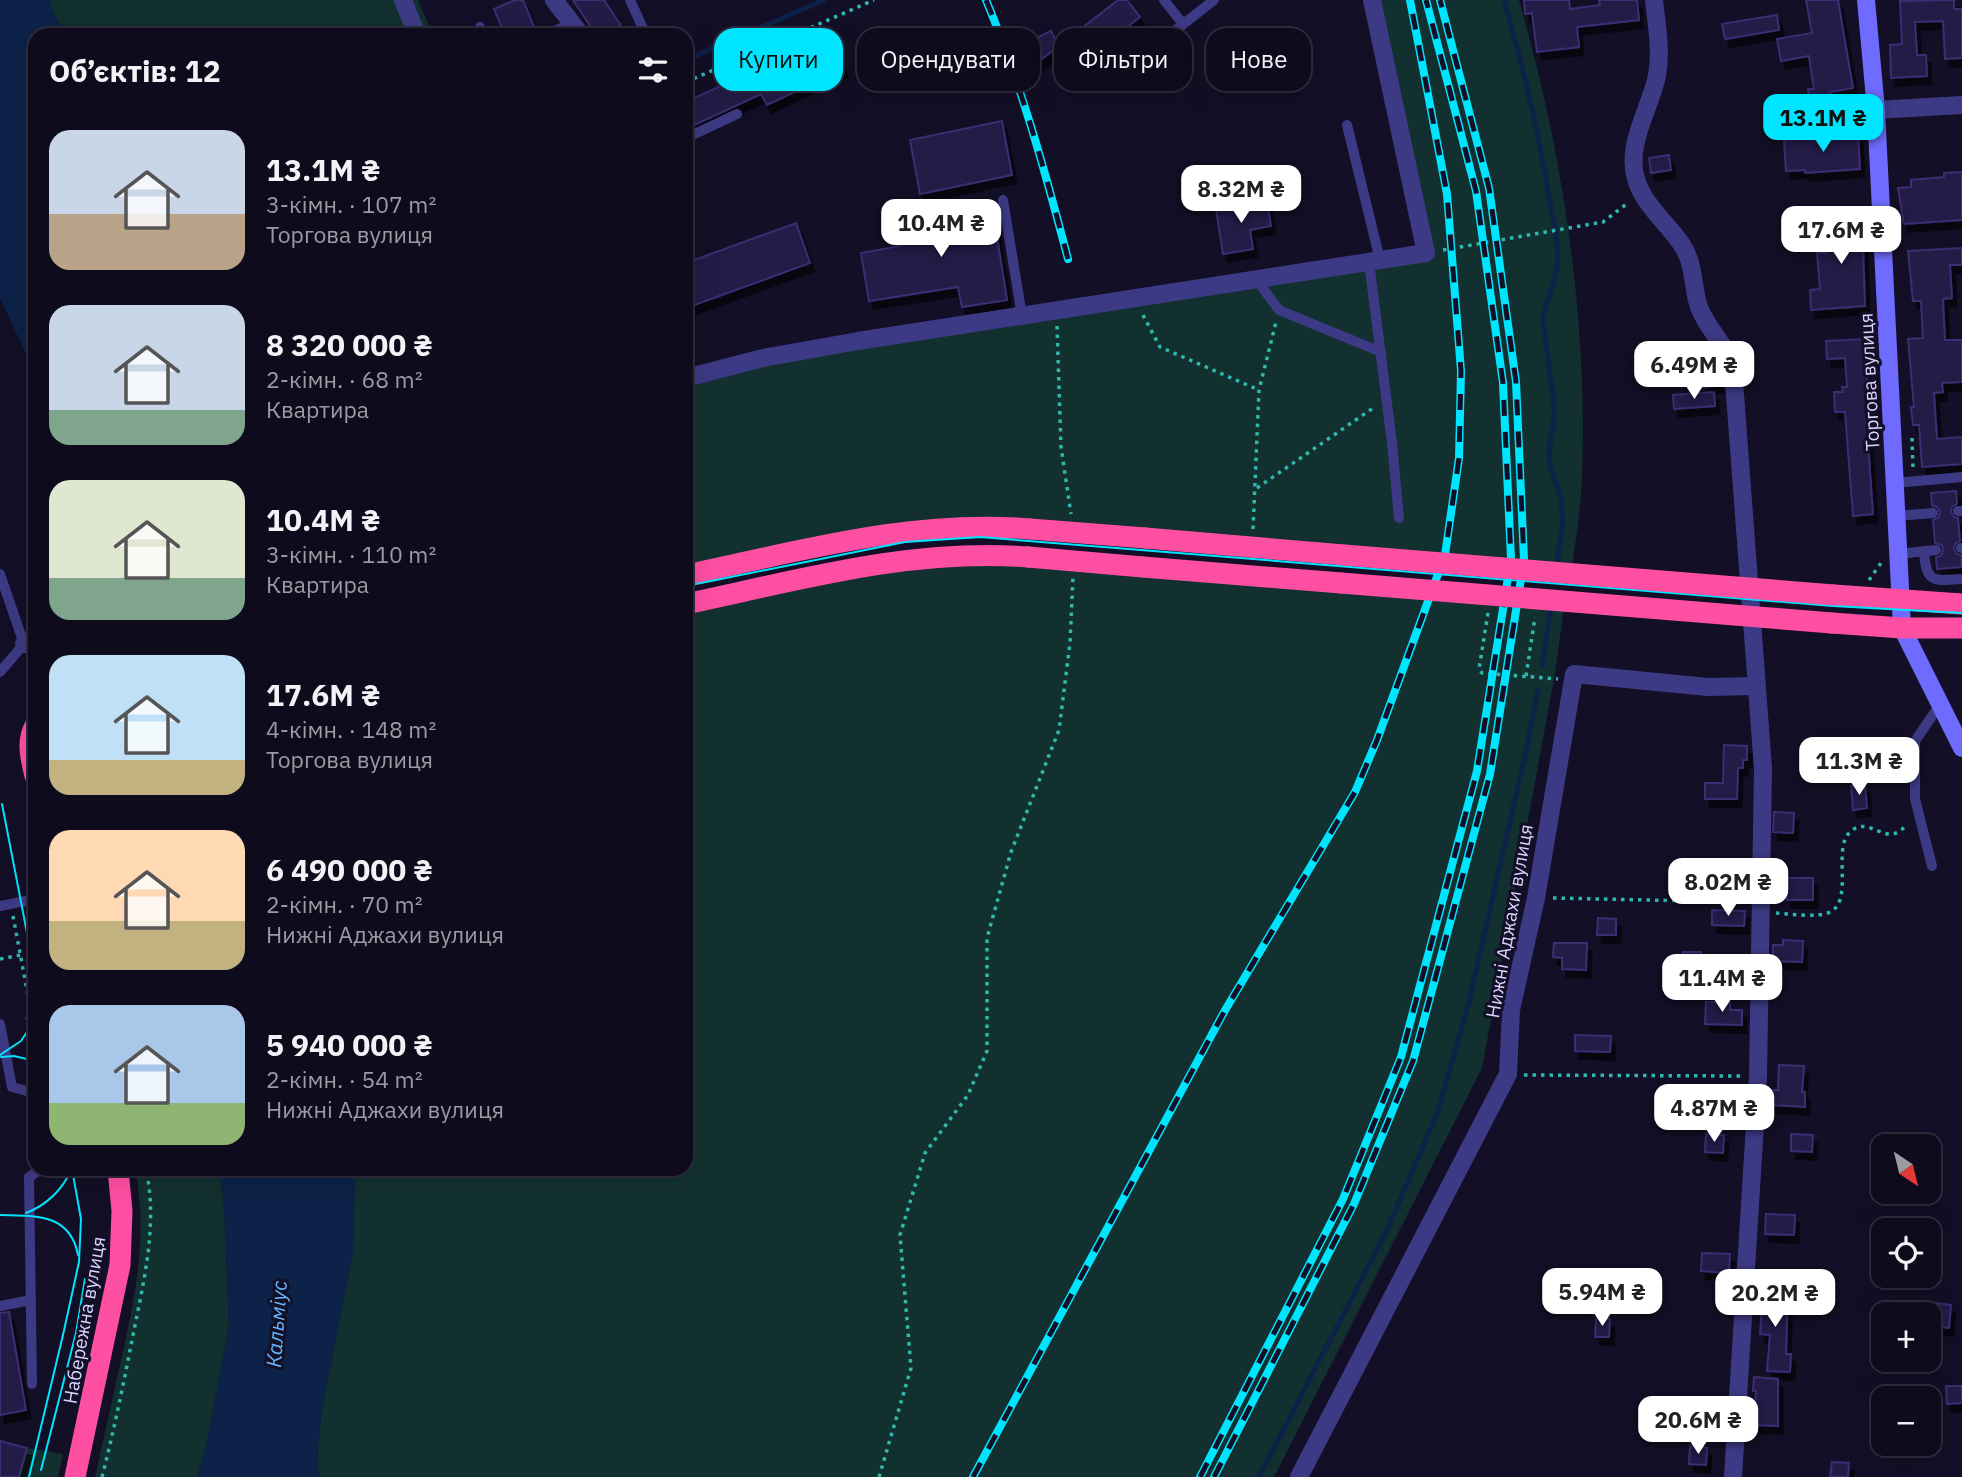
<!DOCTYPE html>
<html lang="uk">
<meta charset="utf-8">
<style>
body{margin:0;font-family:"IBM Plex Sans",sans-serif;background:#1c1929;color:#f1f3f6;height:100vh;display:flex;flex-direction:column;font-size:26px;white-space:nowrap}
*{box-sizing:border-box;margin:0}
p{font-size:23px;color:#9b9ba3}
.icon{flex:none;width:38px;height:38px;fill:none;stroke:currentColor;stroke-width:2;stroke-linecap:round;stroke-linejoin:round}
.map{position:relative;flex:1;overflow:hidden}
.panel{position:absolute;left:28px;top:28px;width:665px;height:1148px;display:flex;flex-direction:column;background:#0e0b1c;border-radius:21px;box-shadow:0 7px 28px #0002,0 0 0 2px #2e2b3b}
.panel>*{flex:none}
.banner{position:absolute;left:714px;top:28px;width:665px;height:63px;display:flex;gap:14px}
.needle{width:46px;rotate:145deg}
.buttons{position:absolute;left:1871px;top:1134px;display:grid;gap:14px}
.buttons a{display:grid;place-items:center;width:70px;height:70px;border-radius:14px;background:#0e0b1c;box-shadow:0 7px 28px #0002,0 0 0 2px #2e2b3b;font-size:35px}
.price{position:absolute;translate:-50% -60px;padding:0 16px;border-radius:14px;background:#fff;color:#222;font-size:23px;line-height:46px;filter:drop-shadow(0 2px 4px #0008)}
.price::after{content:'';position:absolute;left:50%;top:42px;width:21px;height:16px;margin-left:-10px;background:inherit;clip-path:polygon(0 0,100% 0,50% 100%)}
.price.on{background:#00e5ff;color:#111}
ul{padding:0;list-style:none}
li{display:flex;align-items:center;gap:21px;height:175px;padding:0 21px}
li span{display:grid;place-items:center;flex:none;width:196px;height:140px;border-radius:21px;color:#555}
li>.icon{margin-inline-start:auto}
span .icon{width:84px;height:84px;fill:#fffc;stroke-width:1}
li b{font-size:30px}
h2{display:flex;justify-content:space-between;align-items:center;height:84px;padding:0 21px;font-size:30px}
.tag{padding:0 24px;border-radius:21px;background:#0e0b1c;box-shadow:0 7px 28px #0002,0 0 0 2px #2e2b3b;font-size:24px;line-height:63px}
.tag.on{background:#00e5ff;color:#111}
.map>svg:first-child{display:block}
.green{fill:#12302f}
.water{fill:#0c2248}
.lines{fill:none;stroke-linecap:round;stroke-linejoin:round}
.stream{stroke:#0c2248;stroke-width:5}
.building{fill:#241b47;stroke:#3b2d73;stroke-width:2;filter:url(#shadow)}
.path{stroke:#2fb8b0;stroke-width:3.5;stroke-dasharray:3.5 5;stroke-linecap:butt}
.lane{stroke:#3d3a85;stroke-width:10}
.street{stroke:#3d3a85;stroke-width:18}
.secondary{stroke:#6f6bff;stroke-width:18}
.highway{stroke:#ff4fa3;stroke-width:21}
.tram{stroke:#00e5ff;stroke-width:2}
.rail-casing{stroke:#00e5ff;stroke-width:8}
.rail{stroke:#130f26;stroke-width:5;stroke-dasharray:16;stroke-linecap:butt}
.highway-bridge{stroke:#ff4fa3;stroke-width:21}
.labels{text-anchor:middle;stroke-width:6;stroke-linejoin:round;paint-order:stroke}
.street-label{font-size:19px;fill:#d9d4ff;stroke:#130f26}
.water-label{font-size:21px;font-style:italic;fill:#62b6ff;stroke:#130f26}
</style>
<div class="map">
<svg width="1962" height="1477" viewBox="0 0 1962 1477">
<defs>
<filter id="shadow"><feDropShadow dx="4.5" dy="8" stdDeviation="0" flood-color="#0009"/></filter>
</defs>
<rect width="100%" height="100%" fill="#130f26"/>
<g class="green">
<path d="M49,0H418L433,35H67L55,17Z"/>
<path d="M1366,0H1519C1563,153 1588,318 1582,477C1581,507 1576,537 1572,567L1031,522L686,568V371L1418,247Z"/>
<path d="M980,561L1564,608L1555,674L1482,1068L1274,1477H319L317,1458L322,1408L353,1252L355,1169H686V611L873,572Z"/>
<path d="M135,1169H219L224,1205L229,1327L207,1442L197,1477H95C104,1437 113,1396 122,1356C136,1293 148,1233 135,1169Z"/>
<path d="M27,1448L63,1454L58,1477H19Z"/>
</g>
<g class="water">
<path d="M0,0H49L55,17L67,35H35V373L0,298Z"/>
<path d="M219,1169H355L353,1252L322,1408L317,1458L319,1477H197L207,1442L229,1327L224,1205Z"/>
</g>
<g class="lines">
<g class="stream">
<path d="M1504,0C1523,67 1540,135 1550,204C1553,221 1558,239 1558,256C1558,278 1546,298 1543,319L1554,404V420L1549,450L1550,465L1561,498L1563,523L1556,569"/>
<path d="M686,60L824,0"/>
<path d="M1542,666L1551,606"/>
<path d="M1259,1477L1386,1232L1437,1114L1468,1006L1527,747L1538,690"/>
</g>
</g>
<g class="building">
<path d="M515,0H523L535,29L521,35H505L494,9Z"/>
<path d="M573,0H604L627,35H596Z"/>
<path d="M1118,0H1127L1140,17L1085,60L1068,39Z"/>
<path d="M1524,0H1569L1570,9L1600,5L1599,0H1637L1639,20L1577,27L1579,47L1537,52L1532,13L1525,14Z"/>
<path d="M1806,0H1838L1853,88L1830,92L1832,103L1811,106L1808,89H1814L1809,56L1781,61L1777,39L1812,33Z"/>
<path d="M1954,0V9H1962V58L1945,59L1943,21L1915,22L1917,55H1926L1927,76L1891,78L1890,45L1902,44L1900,1Z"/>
<path d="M1777,15L1779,30L1725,39L1722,24Z"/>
<path d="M1051,31L1059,46L1023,73L1015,48Z"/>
<path d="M828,36L843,69L767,105L761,94L686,129V102Z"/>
<path d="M1002,121L1012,175L920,194L910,140Z"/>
<path d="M1858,135L1860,169L1805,173V170L1786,171L1784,140Z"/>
<path d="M1669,155L1671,170L1651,173L1649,158Z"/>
<path d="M1962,172V220L1904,224L1898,188L1911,187V180L1944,177V173Z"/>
<path d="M1267,201L1271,226L1250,230L1253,249L1223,254L1216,209Z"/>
<path d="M992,205L1007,300L962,307L958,287L869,301L861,253L900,246L896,221Z"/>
<path d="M1862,216L1865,306L1811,310L1810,290L1820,289L1817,253H1826L1824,218Z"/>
<path d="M796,223L810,263L686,308V263Z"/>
<path d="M1962,248V265H1950L1952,298L1943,299L1945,340H1962V382L1942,383L1943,392L1934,393L1937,439L1962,437V464L1922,467L1919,425H1913L1911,407H1914L1908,339L1923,338L1921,301H1913L1908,251Z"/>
<path d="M1865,339L1869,415H1866L1873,514L1853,516L1845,412H1835L1834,392H1843L1842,387H1847L1845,358L1827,359L1826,341Z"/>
<path d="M1714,362L1719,384L1704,388L1698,366Z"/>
<path d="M1714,392L1715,406L1674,409L1673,395Z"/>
<path d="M1956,491L1957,504L1952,507L1951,512L1954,517L1958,518L1960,541L1955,544L1954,549L1957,554L1961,555L1962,567L1937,569L1936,557L1941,556L1943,550L1942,545L1935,543L1933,520L1939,517L1940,512L1937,507L1932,506L1931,493Z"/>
<path d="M1724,745L1747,746V760H1743V768H1738L1737,799H1705V783H1723Z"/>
<path d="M1865,785L1867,808L1853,810L1851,786Z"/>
<path d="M1774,812L1794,813L1793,833L1773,832Z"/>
<rect x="1787" y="878" width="26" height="22"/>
<path d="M1712,910L1745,911L1744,926L1712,925Z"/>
<path d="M1598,918L1616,919V935H1597Z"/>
<path d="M1783,940L1803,941L1802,962L1773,961V945H1783Z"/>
<path d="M1554,943H1587L1586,970L1562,969V958L1553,957Z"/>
<path d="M1683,952H1701L1700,968H1682Z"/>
<path d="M1706,1002L1730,1003V1010H1742V1025L1705,1024Z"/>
<path d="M1575,1035L1611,1036L1610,1052L1575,1051Z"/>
<path d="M1779,1065L1804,1066L1802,1092H1805V1107L1772,1105L1773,1090H1778Z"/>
<path d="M1706,1134L1724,1135L1723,1153L1705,1152Z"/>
<path d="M1791,1134L1813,1135L1812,1152L1791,1151Z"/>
<path d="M1766,1214L1795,1215L1794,1235L1765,1234Z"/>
<path d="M1702,1253L1730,1254L1729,1273L1701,1271Z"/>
<path d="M1549,1280L1588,1282L1587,1296L1549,1294Z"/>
<path d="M1759,1289L1772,1290V1293L1788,1294L1786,1354H1791L1790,1372L1767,1371L1770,1335L1760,1334L1762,1304H1758Z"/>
<path d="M1934,1303L1951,1305L1949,1328L1932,1326Z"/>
<path d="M9,1312L26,1410L0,1415V1313Z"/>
<path d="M1596,1319H1610L1609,1337H1595Z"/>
<path d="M1754,1377L1778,1379V1426L1754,1425L1756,1391H1753Z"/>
<path d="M1946,1386H1962V1403L1947,1404Z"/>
<path d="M0,1441L27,1448L19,1477H0Z"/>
<path d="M1690,1446L1707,1448L1706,1465L1689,1464Z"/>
<path d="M1832,1462L1849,1463L1848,1477H1830Z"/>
</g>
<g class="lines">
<g class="path">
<path d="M686,82L874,0"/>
<path d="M1443,250L1603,222L1629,202"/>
<path d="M1143,315L1160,347L1259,390"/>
<path d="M1057,326L1061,447L1071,514"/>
<path d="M1912,438L1913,469"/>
<path d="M1257,488L1376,406"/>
<path d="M1253,529L1259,390L1276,322"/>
<path d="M1869,580L1881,563"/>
<path d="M1488,613L1479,669L1482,673L1558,679"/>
<path d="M1526,676L1535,617"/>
<path d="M1553,898L1744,902"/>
<path d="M1776,913C1790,914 1819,918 1830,912C1854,901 1832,848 1850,832C1870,813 1886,851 1907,824"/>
<path d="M13,916L30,1006L27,1020L35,1024"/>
<path d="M0,959L21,955"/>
<path d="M1524,1075L1740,1076"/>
<path d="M102,1477C114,1430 124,1382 133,1335C144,1280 158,1224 146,1169"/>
<path d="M879,1477L911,1368L900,1235L925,1153L968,1095L987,1051V938L1011,852L1059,730L1070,643L1073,577"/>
</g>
<g class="lane">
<path d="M630,0L646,35"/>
<path d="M1164,0L1183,24"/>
<path d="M480,27L483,35"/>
<path d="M546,35L572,23"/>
<path d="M1112,80L1214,0"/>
<path d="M1347,125L1380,260"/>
<path d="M686,138L737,114"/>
<path d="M1003,200L1022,316"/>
<path d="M1369,262L1392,443L1399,518"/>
<path d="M1256,279L1279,310L1381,352"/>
<path d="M1895,483L1962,477"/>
<path d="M1958,511H1962"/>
<path d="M1896,516L1933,513"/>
<path d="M1961,548H1962"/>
<path d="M1924,551C1926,583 1933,581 1962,579"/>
<path d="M1898,554L1936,550"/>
<path d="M0,574L24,644L0,672"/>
<path d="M1932,866L1915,799V741L1941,703"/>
<path d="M0,906L35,899"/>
<path d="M0,1024L12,1087L34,1093L35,1099"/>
<path d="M0,1306L31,1300"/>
<path d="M32,1384L29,1177L41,1169"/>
</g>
<g class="street">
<path d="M403,0L417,35"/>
<path d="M554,0L581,35"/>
<path d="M1654,0C1657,27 1662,54 1656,80C1648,112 1626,146 1636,179C1643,204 1668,224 1682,245C1695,264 1692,287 1699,307C1707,329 1726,344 1733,368L1763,768L1758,1076L1733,1477"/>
<path d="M1876,110L1962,105"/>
<path d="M686,378L763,358L858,341L1426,253L1372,0"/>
<path d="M24,644L35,639"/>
<path d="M1299,1477L1508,1074L1511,1010L1536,898L1574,674L1708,687L1755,686"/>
</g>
<path class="secondary" d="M1866,0L1876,110L1902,628L1962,748"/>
<g class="highway">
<path d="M1145,538L1344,555"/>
<path d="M1143,567L1341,583"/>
<path d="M686,575C800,551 913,519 1030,529"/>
<path d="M1834,595L1962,604"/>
<path d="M686,604C799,580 912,548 1028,557"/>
<path d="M1832,623L1902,628H1962"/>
<path d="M35,726C26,741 31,759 35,776"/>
<path d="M75,1477L120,1265L122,1211L118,1169"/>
</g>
<g class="tram">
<path d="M686,586L905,542L980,537L1833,606L1962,613"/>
<path d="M2,804L35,974"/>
<path d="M0,1055L21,1041L35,1020"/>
<path d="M1,1057L14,1056L35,1061"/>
<path d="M26,1213C47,1205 62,1190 72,1169"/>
<path d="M0,1215C33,1216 70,1212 78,1255"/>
<path d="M41,1470L76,1333L85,1279"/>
<path d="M29,1477L63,1335L79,1262L81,1219L72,1169"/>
</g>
<g class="rail-casing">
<g id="rail">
<path d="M986,0C1021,84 1045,171 1068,259"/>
<path d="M973,1477L1224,1012L1355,792L1377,740L1445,555L1459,458L1461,371L1447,194L1410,0"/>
<path d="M1200,1477L1343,1199L1401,1057L1477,771L1511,559L1503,383L1476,191L1426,0"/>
<path d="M1214,1477L1354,1204L1413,1061L1490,774L1524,560L1516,382L1489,188L1440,0"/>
</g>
</g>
<use href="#rail" class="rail"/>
<g class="highway-bridge">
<path d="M1030,529L1145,538"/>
<path d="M1344,555L1834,595"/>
<path d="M1028,557L1143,567"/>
<path d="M1341,583L1832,623"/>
</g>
</g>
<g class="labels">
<g class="street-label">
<text transform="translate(1869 382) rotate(-93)" y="7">Торгова вулиця</text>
<text transform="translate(1509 921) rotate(-80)" y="7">Нижні Аджахи вулиця</text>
<text transform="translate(84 1320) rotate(-80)" y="7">Набережна вулиця</text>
</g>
<g class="water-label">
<text transform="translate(277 1324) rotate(-86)" y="7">Кальміус</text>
</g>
</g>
</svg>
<div class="buttons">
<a><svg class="needle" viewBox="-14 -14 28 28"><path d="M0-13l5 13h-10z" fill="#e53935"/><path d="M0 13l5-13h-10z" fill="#9b9ba3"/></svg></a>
<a><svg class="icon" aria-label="locate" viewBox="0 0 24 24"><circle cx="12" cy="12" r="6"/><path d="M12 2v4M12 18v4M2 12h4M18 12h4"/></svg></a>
<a>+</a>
<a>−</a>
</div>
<b class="price on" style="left:1823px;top:154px">13.1M ₴</b>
<b class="price" style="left:1241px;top:225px">8.32M ₴</b>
<b class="price" style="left:941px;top:259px">10.4M ₴</b>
<b class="price" style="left:1841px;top:266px">17.6M ₴</b>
<b class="price" style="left:1694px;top:401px">6.49M ₴</b>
<b class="price" style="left:1859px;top:797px">11.3M ₴</b>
<b class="price" style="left:1728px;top:918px">8.02M ₴</b>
<b class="price" style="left:1722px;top:1014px">11.4M ₴</b>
<b class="price" style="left:1714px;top:1144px">4.87M ₴</b>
<b class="price" style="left:1602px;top:1328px">5.94M ₴</b>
<b class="price" style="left:1775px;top:1329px">20.2M ₴</b>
<b class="price" style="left:1698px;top:1456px">20.6M ₴</b>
<div class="banner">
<a class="tag on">Купити</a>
<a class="tag">Орендувати</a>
<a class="tag">Фільтри</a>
<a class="tag">Нове</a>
</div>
<section class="panel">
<h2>Об’єктів: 12<svg class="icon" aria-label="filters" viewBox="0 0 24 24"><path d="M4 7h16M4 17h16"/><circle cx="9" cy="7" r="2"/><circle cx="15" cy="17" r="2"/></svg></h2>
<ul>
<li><span style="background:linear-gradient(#c9d6e8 60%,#b9a48a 0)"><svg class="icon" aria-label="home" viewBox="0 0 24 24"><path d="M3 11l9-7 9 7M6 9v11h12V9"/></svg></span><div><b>13.1M ₴</b><p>3-кімн. · 107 m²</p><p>Торгова вулиця</p></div></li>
<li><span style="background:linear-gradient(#c9d6e8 75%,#7fa58c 0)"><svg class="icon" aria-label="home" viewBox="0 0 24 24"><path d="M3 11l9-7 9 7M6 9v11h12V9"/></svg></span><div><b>8 320 000 ₴</b><p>2-кімн. · 68 m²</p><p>Квартира</p></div></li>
<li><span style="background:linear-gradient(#dfe7d0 70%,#7fa58c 0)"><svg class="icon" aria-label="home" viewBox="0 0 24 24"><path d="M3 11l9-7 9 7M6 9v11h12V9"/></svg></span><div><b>10.4M ₴</b><p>3-кімн. · 110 m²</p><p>Квартира</p></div></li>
<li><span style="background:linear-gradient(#bfe0f5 75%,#c2b280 0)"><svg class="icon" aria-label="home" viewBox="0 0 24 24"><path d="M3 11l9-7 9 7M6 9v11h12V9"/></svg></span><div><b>17.6M ₴</b><p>4-кімн. · 148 m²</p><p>Торгова вулиця</p></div></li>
<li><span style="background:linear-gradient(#ffd9b3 65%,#c2b280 0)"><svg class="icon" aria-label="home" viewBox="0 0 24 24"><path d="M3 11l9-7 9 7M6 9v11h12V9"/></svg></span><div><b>6 490 000 ₴</b><p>2-кімн. · 70 m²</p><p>Нижні Аджахи вулиця</p></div></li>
<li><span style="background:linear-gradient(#a9c7e8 70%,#8fb573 0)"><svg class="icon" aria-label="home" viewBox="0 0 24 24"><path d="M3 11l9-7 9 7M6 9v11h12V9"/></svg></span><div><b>5 940 000 ₴</b><p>2-кімн. · 54 m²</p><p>Нижні Аджахи вулиця</p></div></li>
</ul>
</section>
</div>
